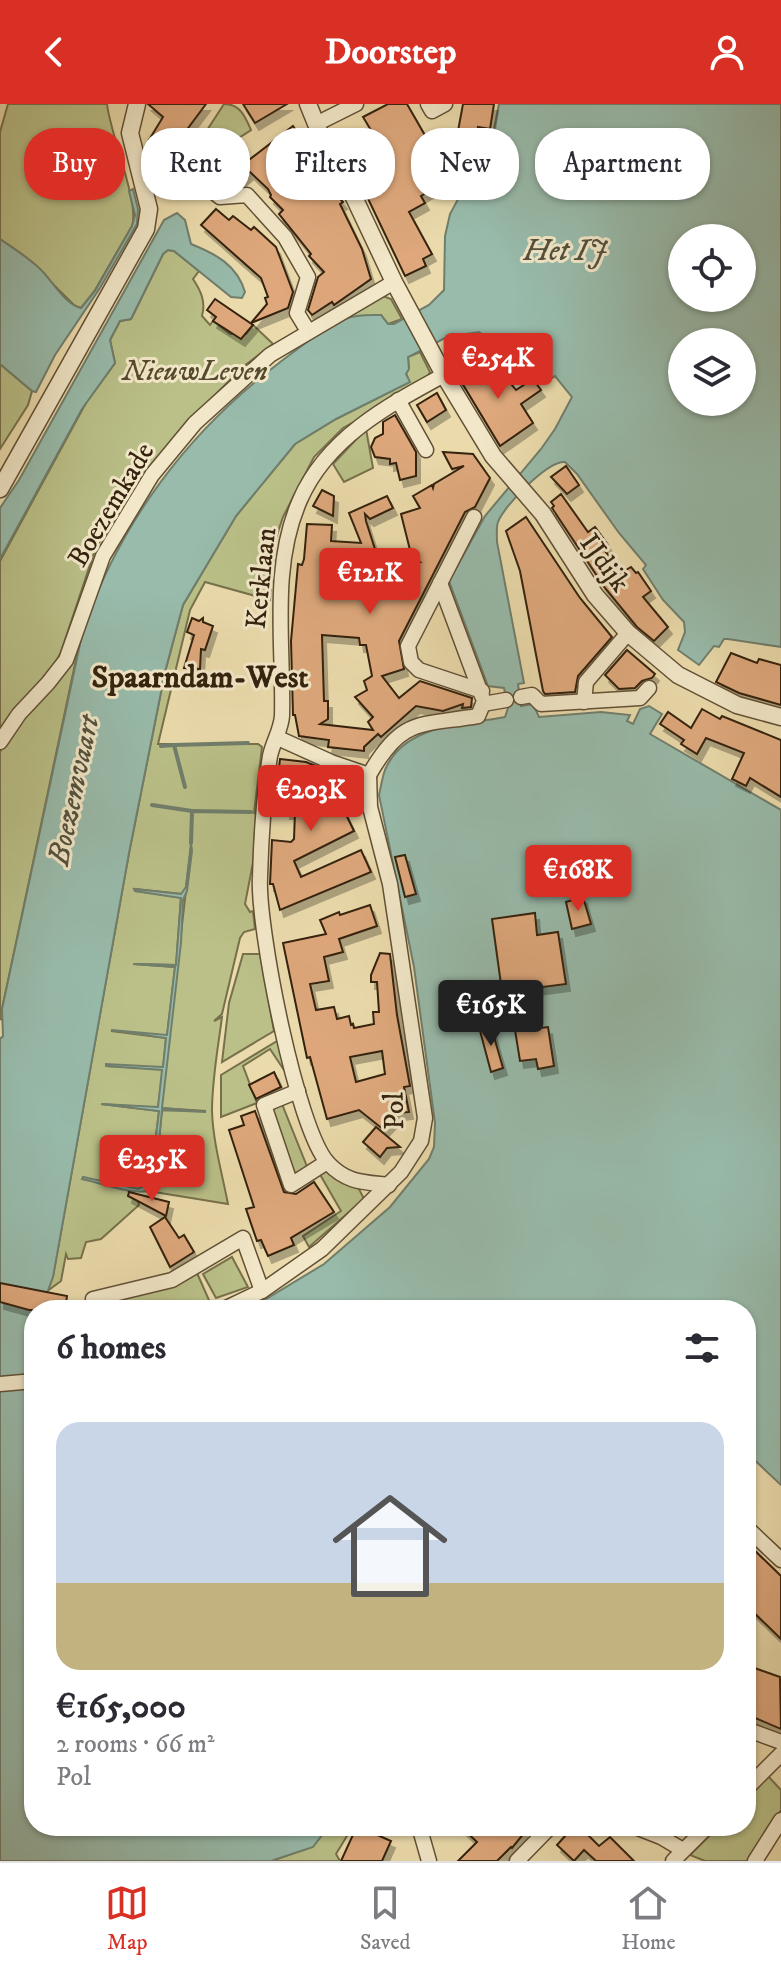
<!DOCTYPE html>
<meta charset="utf-8">
<style>
body{margin:0;font-family:"IM FELL DW Pica",serif;background:#f7f7f7;color:#2b2b33;height:100vh;display:flex;flex-direction:column;font-size:30px;white-space:nowrap}
*{box-sizing:border-box;margin:0}
p{font-size:26px;color:#7c7c81}
.icon{flex:none;width:44px;height:44px;fill:none;stroke:currentColor;stroke-width:2;stroke-linecap:round;stroke-linejoin:round}
.map{position:relative;flex:1;overflow:hidden}
.panel{position:absolute;left:24px;top:1196px;width:732px;height:536px;display:flex;flex-direction:column;background:#fff;border-radius:32px;box-shadow:0 2px 6px #0004}
.panel>*{flex:none}
.banner{position:absolute;left:24px;top:24px;width:734px;height:72px;display:flex;gap:16px}
.fabs{position:absolute;left:668px;top:120px;display:grid;gap:16px}
.fabs a{display:grid;place-items:center;width:88px;height:88px;border-radius:50%;background:#fff;box-shadow:0 2px 6px #0004;font-size:40px}
.price{position:absolute;translate:-50% -68px;padding:0 18px;border-radius:8px;background:#d93025;color:#fff;font-size:26px;line-height:52px;filter:drop-shadow(0 2px 4px #0008)}
.price::after{content:'';position:absolute;left:50%;top:48px;width:24px;height:18px;margin-left:-12px;background:inherit;clip-path:polygon(0 0,100% 0,50% 100%)}
.price.active{background:#222;color:#fff}
ul{padding:0;list-style:none}
li{display:grid;align-content:center;gap:16px;height:424px;padding:0 32px}
li+li{border-top:2px solid #e1e1e2}
li span{display:grid;place-items:center;height:248px;border-radius:24px;color:#555}
li>.icon{margin-inline-start:auto}
span .icon{width:144px;height:144px;fill:#fffc;stroke-width:1}
li b{font-size:34px}
h2{display:flex;justify-content:space-between;align-items:center;height:96px;padding:0 32px;font-size:34px}
.tag{padding:0 28px;border-radius:32px;background:#fff;box-shadow:0 2px 6px #0004;font-size:28px;line-height:72px}
.tag.active{background:#d93025;color:#fff}
header{display:flex;justify-content:space-between;align-items:center;height:104px;padding:0 32px;background:#d93025;color:#fff;font-size:36px;font-weight:800}
.dock{display:flex;justify-content:space-around;align-items:center;height:112px;border-top:2px solid #e1e1e2;background:#fff;font-size:22px;color:#7c7c81}
.dock a{display:grid;justify-items:center;gap:4px}
.dock .active{color:#d93025}
.map>svg:first-child{display:block}
.green{fill:#bac088;stroke:#77714b;stroke-width:2}
.water{fill:#98bbab;stroke:#707e6c;stroke-width:2;fill-rule:evenodd}
.lines{fill:none;stroke-linecap:round;stroke-linejoin:round}
.stream{stroke:#707e6c;stroke-width:4}
.building{fill:#dea87b;stroke:#34220e;stroke-width:2;fill-rule:evenodd;filter:url(#shadow)}
.minor-casing{stroke:#625036;stroke-width:17}
.tertiary-casing{stroke:#625036;stroke-width:19}
.minor{stroke:#f2e8c9;stroke-width:14}
.tertiary{stroke:#f2e8c9;stroke-width:16}
.labels{text-anchor:middle;stroke-width:6;stroke-linejoin:round;paint-order:stroke}
.park-label{font-size:28px;font-style:italic;fill:#564a2c;stroke:#f2e8c9}
.street-label{font-size:28px;fill:#34220e;stroke:#f2e8c9}
.water-label{font-size:30px;font-style:italic;fill:#52503d;stroke:#f2e8c9}
.quarter-label{font-size:32px;font-weight:bold;fill:#34220e;stroke:#f2e8c9}
</style>
<header><svg class="icon" aria-label="back" viewBox="0 0 24 24"><path d="M15 5l-7 7 7 7"/></svg>Doorstep<svg class="icon" aria-label="person" viewBox="0 0 24 24"><circle cx="12" cy="8" r="4"/><path d="M4 21q1-7 8-7t8 7"/></svg></header>
<div class="map">
<svg width="781" height="1757" viewBox="0 0 781 1757">
<defs>
<filter id="shadow"><feDropShadow dx="4" dy="7" stdDeviation="0" flood-color="#0004"/></filter>
</defs>
<rect width="100%" height="100%" fill="#ebdbac"/>
<filter id="stains"><feTurbulence type="fractalNoise" baseFrequency=".0025" numOctaves="4"/><feColorMatrix values="0 0 0 0 .2 0 0 0 0 .09 0 0 0 0 .02 0 0 0 .5 -.17"/></filter>
<radialGradient id="worn" r=".72"><stop offset=".6" stop-color="#630" stop-opacity="0"/><stop offset="1" stop-color="#630" stop-opacity=".3"/></radialGradient>
<g class="green">
<path d="M8,0H107C110,30 140,100 132,122L95,186L81,204L75,202C50,177 29,156 0,135V28Z"/>
<path d="M224,0C240,0 245,12 251,26L220,46L202,34Z"/>
<path d="M168,146L174,147L199,167L193,175C201,187 206,198 202,212L210,221L213,217L230,230H246L253,221L273,240L244,262L192,314L96,443L61,548L47,575L0,630V457L87,297L115,259L110,236L120,217L131,215L163,150Z"/>
<path d="M383,192L391,195L402,215L388,220L381,211L347,214Z"/>
<path d="M420,248L430,268L425,278L343,324L314,353L283,413L275,437L270,496L205,478L190,506L158,640H258L262,643L254,709L262,712L245,800L250,808L253,807L255,825L244,828L240,834L222,910L214,917L222,913C218,944 212,975 212,1007C213,1038 222,1069 228,1100L148,1087L157,1057L162,1006L206,1007L161,1004L191,743L186,783L182,790L135,785L136,787L181,793L176,861L134,860L175,863L167,932L111,927L166,934L163,964L106,962L163,965L158,1004L101,1000L159,1007L153,1057L142,1083L138,1085L83,1074V1075L119,1083L136,1090L139,1101L101,1135L86,1138L81,1154L68,1155L66,1150L61,1177L46,1188L53,1172L129,749L165,568L183,501L236,412L295,340L336,315L409,278L406,269L409,264L408,253Z"/>
<path d="M0,260L32,287L28,301L0,345Z"/>
<path d="M366,325L373,364L344,378L333,360Z"/>
<path d="M78,546L2,905L3,916L0,915V648L7,633Z"/>
<path d="M243,850H260L274,927L222,958L229,899Z"/>
<path d="M282,934L290,963L284,966L270,945L243,962L257,999L221,1013V971Z"/>
<path d="M282,1000L308,1065L293,1074L270,1005Z"/>
<path d="M325,1062L341,1078L359,1085L364,1095L309,1143L303,1132L341,1107L318,1067Z"/>
<path d="M232,1153L248,1183L216,1194L203,1170Z"/>
<path d="M197,1169L212,1203L205,1206H119L117,1196Z"/>
<path d="M768,1672L781,1686V1706L749,1757H705L690,1751L719,1722H746V1695Z"/>
<path d="M329,1722H353L336,1750L340,1757H271L312,1743Z"/>
</g>
<g class="water">
<path d="M499,0H781V543L728,535H724L719,543L714,542L699,561L678,546L685,528L684,518L663,496L643,465L646,461L619,429L577,370L565,358C547,357 504,402 498,418C496,423 497,432 497,438L524,579L518,580L521,602L533,600L539,613L601,608L630,611L627,617L633,620L640,605L649,602L662,610L650,630L781,706V1381L746,1348V1206H248L324,1160L390,1103L429,1055L434,1043L435,1019L414,863L379,691C381,683 382,674 385,666C404,620 463,621 505,613L508,604L504,584L488,582L449,477L485,412L541,345L555,325L572,293L555,272L545,279L534,266L479,228L447,233L408,253L409,265L406,270L410,278L336,315L295,340L236,412L183,501L165,568L129,749L53,1173L41,1206H34V1722H329L313,1743L271,1757H0V935L3,932L2,905L83,526C120,418 188,328 279,259C299,244 322,225 345,215C356,210 370,211 381,211L388,220H394L429,201L444,186L445,132L450,110L493,30ZM682,134H742V194H682ZM682,238H742V298H682Z"/>
<path d="M133,85L138,105L137,120L100,184L55,251L36,288L32,287L0,260V135C13,144 26,152 38,163C52,175 63,199 81,204L95,187L132,122L135,111L129,87Z"/>
<path d="M177,109L185,116L191,140C216,150 237,161 245,188L242,194L231,193L174,147L168,146L163,150L131,215L120,217L110,236L115,259L82,305L0,455V404L19,376L164,116Z"/>
<path d="M191,739L192,747L187,787L183,796L181,839L162,1004L206,1008L162,1006L157,1057L148,1087C133,1091 100,1079 82,1075L83,1073L138,1085L142,1083L153,1057L159,1007L101,1000L158,1003L162,966L106,962V960L163,963L166,934L111,926L167,931L175,863L133,860L176,861L181,794L135,787L134,785L181,790L186,783Z"/>
</g>
<g class="lines">
<g class="stream">
<path d="M174,641L248,639"/>
<path d="M161,642L174,641L185,683"/>
<path d="M152,701L192,707"/>
<path d="M191,739L192,707L251,708"/>
</g>
</g>
<g class="building">
<path d="M148,0H206L180,35L188,39L183,48L197,56L181,82L178,80L173,88L153,76L159,63L150,57L159,43L149,36L163,13Z"/>
<path d="M243,0H287L255,19Z"/>
<path d="M388,0H407L450,75L421,92L425,99L409,108L432,150L423,155L426,162L405,172L350,57L380,41L363,13Z"/>
<path d="M463,0H494L490,25L478,23L473,49L478,50L468,77L450,70Z"/>
<path d="M293,22L311,48L308,50L319,63L317,65L330,78L328,81L343,98L340,100L362,145L371,175L334,201L332,198L312,211L308,206L318,173L324,168L309,152L311,150L279,110L283,106L270,93L271,91L268,85L250,68L239,77L232,69Z"/>
<path d="M216,105L229,116L233,112L251,126L254,123L276,143L293,188L288,204L251,219L267,200L265,194L268,193L261,174L201,121Z"/>
<path d="M215,195L253,221L241,235L213,217L216,213L207,206Z"/>
<path d="M479,254L488,269L497,276L504,271L516,286L533,275L541,286L521,300L533,319L500,342L456,269Z"/>
<path d="M437,289L446,306L427,318L417,301Z"/>
<path d="M395,311L416,348V372L400,376L396,359L390,360V355L375,353L371,343L375,334L383,330V318Z"/>
<path d="M443,348L473,350L490,374L475,403L465,408L399,537L404,565L382,572L399,594L420,577L472,594L471,603L462,604L463,600L443,607L416,602L381,633L378,630L364,643V647L328,643L329,636L299,632L295,611H293L291,537L298,460L302,461L304,455L307,420L332,421L331,437L361,439L349,409L387,392L393,404L370,415L365,410L366,417L381,464L402,468V460L420,458L411,450L401,410L420,404L413,392L432,381L433,384L434,380L464,362L452,365ZM322,531L359,534L360,541H366L372,572L364,577L367,586L355,593L373,613L368,618L373,626L320,620L328,615V597H324Z"/>
<path d="M566,362L579,381L567,390L551,373Z"/>
<path d="M322,386L334,392L333,412L313,402Z"/>
<path d="M561,390L588,428L595,423L608,441L603,444L621,469L631,463L636,469L638,468L651,487L643,493L668,523L654,537L637,523L605,484L552,404L554,402L551,398Z"/>
<path d="M526,413L580,494L612,533L578,572L575,588L545,590L543,587L520,467L506,427Z"/>
<path d="M192,514L199,517L203,514V518L213,522L205,546L201,545L200,565L184,564L194,531L187,528Z"/>
<path d="M627,546L655,570L652,574L642,577L635,584L619,585L605,571Z"/>
<path d="M731,549L757,559L759,555L781,561V601L739,589L716,578Z"/>
<path d="M702,605L720,615L722,612L781,636V693L750,674L746,682L732,675L744,649L706,634L697,650L681,640L684,636L660,620L668,608L691,624Z"/>
<path d="M280,655L306,658L341,672L340,698L354,727L294,757L301,773L361,746L371,768L280,806L273,780H270L272,736L291,738L294,735L295,708H286V703L275,701Z"/>
<path d="M405,751L416,790L405,793L395,753Z"/>
<path d="M583,793L591,820L572,825L566,798Z"/>
<path d="M370,801L377,822L339,835L343,848L324,853L329,877L310,880L316,906L334,903L337,915L349,912L351,921L353,920L354,924L374,920L373,908H379L377,878H371V871L380,849L390,850L397,911L410,982L404,983L409,1008L400,1009L384,1026L359,1006L327,1015L310,953L307,954L283,839L326,830L320,816L339,808L340,811ZM382,947L385,970L356,978L350,953Z"/>
<path d="M535,809L537,831L558,828L566,880L527,885L532,925L548,923L554,962L538,965L536,955L520,957L511,901L504,902L492,815Z"/>
<path d="M490,919L503,964L491,968L479,923Z"/>
<path d="M274,968L281,983L256,995L249,981Z"/>
<path d="M255,1007L284,1088L296,1090L314,1078L334,1108L291,1134L294,1141L268,1152L261,1136L257,1137L246,1105L254,1103L229,1026L244,1021L241,1012Z"/>
<path d="M376,1023L400,1043L387,1044L380,1053L363,1038Z"/>
<path d="M129,1088L169,1098L166,1112L128,1092Z"/>
<path d="M165,1113L179,1134L184,1131L194,1148L170,1163L150,1123Z"/>
<path d="M0,1179L67,1192L65,1206H29L0,1198Z"/>
<path d="M746,1438L781,1472V1535L746,1501Z"/>
<path d="M746,1561L780,1573L781,1625L746,1610Z"/>
<path d="M357,1722L391,1737L382,1757H341Z"/>
<path d="M460,1722H519L525,1728L512,1744L511,1743L497,1757H458L477,1738Z"/>
<path d="M574,1722H579L599,1742L610,1733L634,1757H596L584,1746L574,1757L557,1741Z"/>
</g>
<g class="lines">
<g class="minor-casing">
<g id="minor">
<path d="M428,0L432,7L445,0"/>
<path d="M316,20L356,0"/>
<path d="M215,89L220,93L247,91L285,133L308,173L297,209L308,227"/>
<path d="M398,296L426,346"/>
<path d="M474,413L408,542L411,558L419,566L482,587"/>
<path d="M440,479L482,592"/>
<path d="M521,593L532,591L541,600L640,594L649,584"/>
<path d="M584,598L586,578L628,529"/>
<path d="M483,600L506,596"/>
<path d="M278,634L331,658L369,671"/>
<path d="M0,638L19,610L48,579L66,556L103,452L152,371L195,319L270,251L394,178"/>
<path d="M369,671C402,613 419,622 478,612L483,600"/>
<path d="M298,987L264,1001L291,1081L327,1058"/>
<path d="M389,1081C363,1078 347,1079 328,1059C297,1026 257,822 260,773C261,733 264,691 270,652C273,638 281,626 282,612C284,540 270,464 300,396C327,334 387,302 444,271"/>
<path d="M93,1195L172,1176L243,1134L262,1187"/>
<path d="M222,1206L262,1187L322,1145L401,1068L421,1037L425,1014L390,780L370,703L369,671"/>
<path d="M0,1280L34,1277"/>
<path d="M746,1423L781,1456"/>
<path d="M746,1625L781,1638"/>
<path d="M746,1685L781,1650"/>
<path d="M419,1722L429,1757"/>
<path d="M633,1722L661,1733L683,1746"/>
<path d="M517,1757L551,1722"/>
<path d="M673,1757L708,1722"/>
<path d="M755,1757L781,1716"/>
</g>
</g>
<g class="tertiary-casing">
<g id="tertiary">
<path d="M308,0L323,37L351,87L394,178L444,271L493,352L543,410L595,491L628,529L678,571L737,601L781,613"/>
<path d="M0,385L146,125L149,105L130,29L137,0"/>
</g>
</g>
<use href="#minor" class="minor"/>
<use href="#tertiary" class="tertiary"/>
</g>
<g class="labels">
<g class="park-label">
<text x="195" y="276">NieuwLeven</text>
</g>
<g class="street-label">
<text transform="translate(110 400) rotate(-59)" y="10">Boezemkade</text>
<text transform="translate(606 458) rotate(54)" y="10">IJdijk</text>
<text transform="translate(260 474) rotate(-84)" y="10">Kerklaan</text>
<text transform="translate(393 1007) rotate(-91)" y="10">Pol</text>
</g>
<g class="water-label">
<text x="565" y="156">Het IJ</text>
<text transform="translate(73 686) rotate(-78)" y="10">Boezemvaart</text>
</g>
<g class="quarter-label">
<text x="200" y="583">Spaarndam-West</text>
</g>
</g>
<rect width="100%" height="100%" filter="url(#stains)"/>
<rect width="100%" height="100%" fill="url(#worn)"/>
</svg>
<div class="fabs">
<a><svg class="icon" aria-label="locate" viewBox="0 0 24 24"><circle cx="12" cy="12" r="6"/><path d="M12 2v4M12 18v4M2 12h4M18 12h4"/></svg></a>
<a><svg class="icon" aria-label="layers" viewBox="0 0 24 24"><path d="M12 4l9 5-9 5-9-5zM3 14l9 5 9-5"/></svg></a>
</div>
<b class="price" style="left:498px;top:297px">€254K</b>
<b class="price" style="left:370px;top:512px">€121K</b>
<b class="price" style="left:311px;top:729px">€203K</b>
<b class="price" style="left:578px;top:809px">€168K</b>
<b class="price active" style="left:491px;top:944px">€165K</b>
<b class="price" style="left:152px;top:1099px">€235K</b>
<div class="banner">
<a class="tag active">Buy</a>
<a class="tag">Rent</a>
<a class="tag">Filters</a>
<a class="tag">New</a>
<a class="tag">Apartment</a>
</div>
<section class="panel">
<h2>6 homes<svg class="icon" aria-label="filters" viewBox="0 0 24 24"><path d="M4 7h16M4 17h16"/><circle cx="9" cy="7" r="2"/><circle cx="15" cy="17" r="2"/></svg></h2>
<ul>
<li><span style="background:linear-gradient(#c9d6e8 65%,#c2b280 0)"><svg class="icon" aria-label="home" viewBox="0 0 24 24"><path d="M3 11l9-7 9 7M6 9v11h12V9"/></svg></span><div><b>€165,000</b><p>2 rooms · 66 m²</p><p>Pol</p></div></li>
</ul>
</section>
</div>
<nav class="dock">
<a class="active"><svg class="icon" aria-label="map" viewBox="0 0 24 24"><path d="M3 6l6-2 6 2 6-2v14l-6 2-6-2-6 2zM9 4v14M15 6v14"/></svg>Map</a>
<a><svg class="icon" aria-label="saved" viewBox="0 0 24 24"><path d="M7 4h10v16l-5-4-5 4z"/></svg>Saved</a>
<a><svg class="icon" aria-label="home" viewBox="0 0 24 24"><path d="M3 11l9-7 9 7M6 9v11h12V9"/></svg>Home</a>
</nav>
